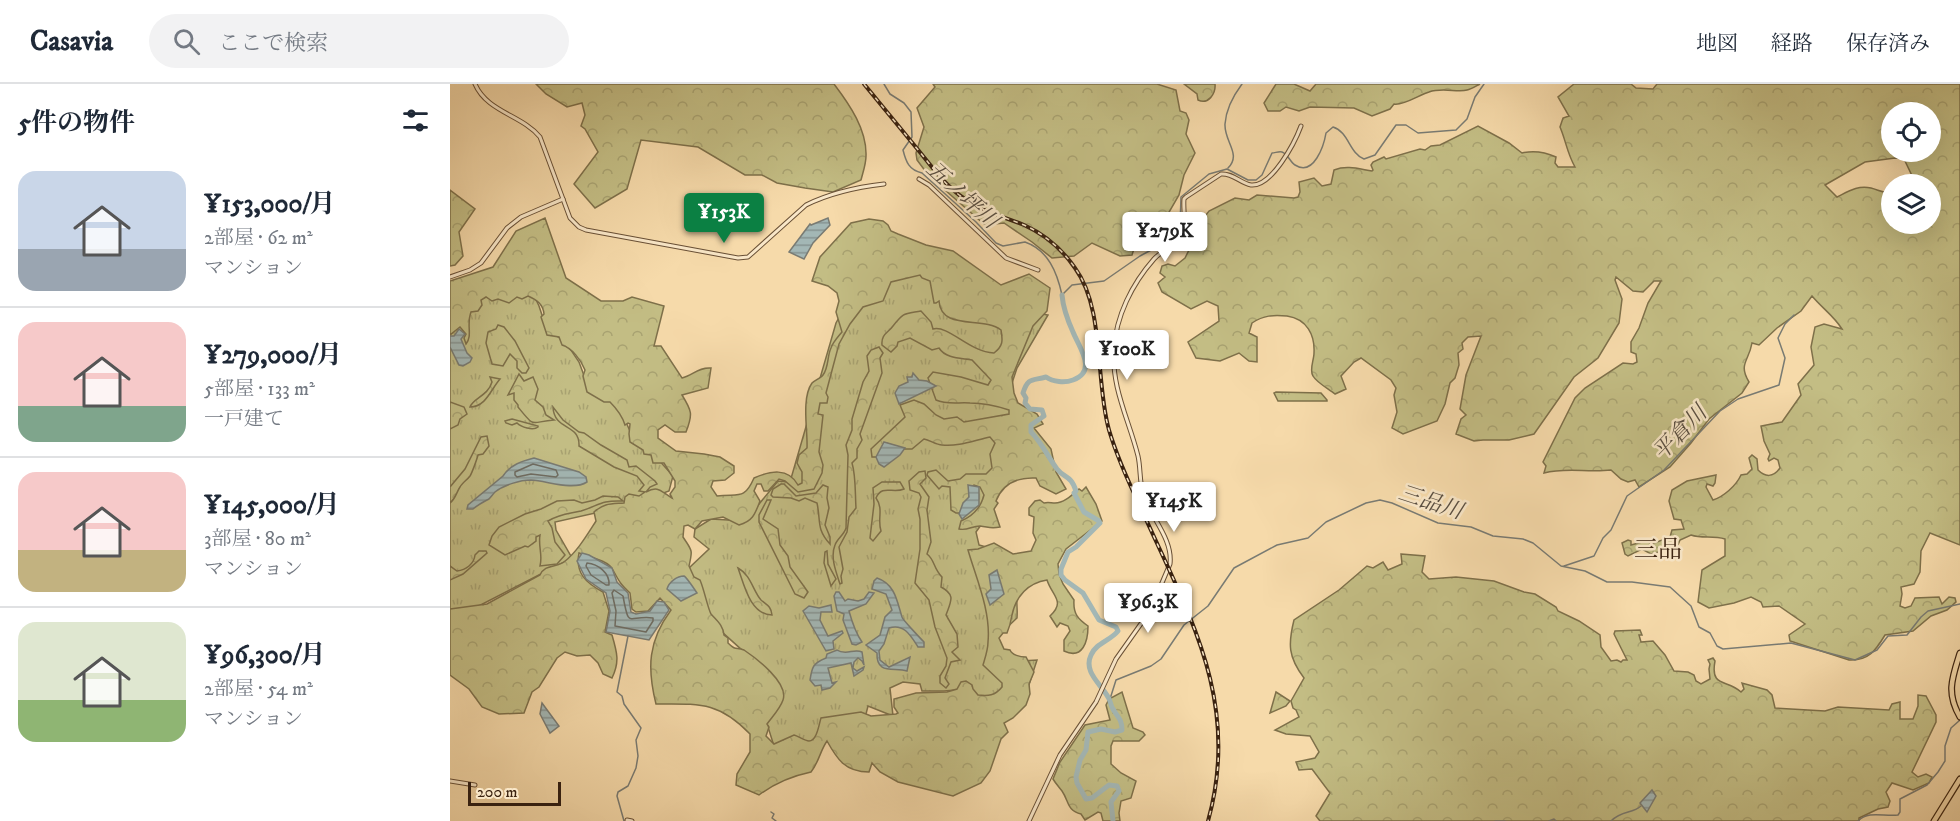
<!DOCTYPE html>
<html lang="ja">
<meta charset="utf-8">
<style>
body{margin:0;font-family:"IM FELL DW Pica","Noto Serif JP",serif;background:#f2f2f3;color:#1f2937;height:100vh;display:flex;flex-direction:column;font-size:22px;white-space:nowrap}
*{box-sizing:border-box;margin:0}
p{font-size:20px;color:#747a83}
.icon{flex:none;width:33px;height:33px;fill:none;stroke:currentColor;stroke-width:2;stroke-linecap:round;stroke-linejoin:round}
.map{position:relative;flex:1;overflow:hidden}
.drawer{display:flex;flex-direction:column;background:#fff;width:450px}
.drawer>*{flex:none}
.tools{position:absolute;left:1431px;top:18px;display:grid;gap:12px}
.tools a{display:grid;place-items:center;width:60px;height:60px;border-radius:50%;background:#fff;box-shadow:0 6px 24px #0002;font-size:30px}
.scale{position:absolute;left:18px;bottom:15px;width:93px;box-sizing:border-box;padding-left:6px;border:3px solid #3a2210;border-top:0;font-size:16px;line-height:21px;white-space:nowrap;color:#3a2210;-webkit-text-stroke:4px #f9e7c8;paint-order:stroke}
.price{position:absolute;translate:-50% -51px;padding:0 14px;border-radius:6px;background:#fff;color:#222;font-size:20px;line-height:39px;filter:drop-shadow(0 2px 3px #0008)}
.price::after{content:'';position:absolute;left:50%;top:36px;width:18px;height:14px;margin-left:-9px;background:inherit;clip-path:polygon(0 0,100% 0,50% 100%)}
.price.selected{background:#0b8043;color:#fff}
ul{padding:0;list-style:none}
li{display:flex;align-items:center;gap:18px;height:150px;padding:0 18px}
li+li{border-top:2px solid #e0e1e3}
li span{display:grid;place-items:center;flex:none;width:168px;height:120px;border-radius:18px;color:#555}
li>.icon{margin-inline-start:auto}
span .icon{width:72px;height:72px;fill:#fffc;stroke-width:1}
li b{font-size:26px}
h2{display:flex;justify-content:space-between;align-items:center;height:72px;padding:0 18px;font-size:26px}
header{display:flex;align-items:center;gap:36px;box-sizing:border-box;height:84px;padding:0 30px;background:#fff;border-bottom:2px solid #e0e1e3}
header strong{font-size:28px}
nav{display:flex;gap:33px;margin-inline-start:auto;font-size:21px}
.search{width:420px;height:54px;background:#f2f2f3;display:flex;align-items:center;gap:15px;box-sizing:border-box;padding:0 21px;border-radius:33px;color:#747a83;font-size:22px}
main{display:flex;flex:1;min-height:0}
.map>svg:first-child{display:block}
.grass{fill:url(#grass-tufts);stroke:#7e704a;stroke-width:1.5}
.forest{fill:url(#forest-crowns);stroke:#7e704a;stroke-width:1.5;fill-rule:evenodd}
.water{fill:url(#water-rules);stroke:#797b73;stroke-width:1.5}
.lines{fill:none;stroke-linecap:round;stroke-linejoin:round}
.shore{stroke:#6e6c62;stroke-width:1.5}
.stream{stroke:#797b73;stroke-width:1.5}
.river{stroke:#a3b7b5;stroke-width:5}
.minor-casing{stroke:#695036;stroke-width:5}
.major-casing{stroke:#3a2210;stroke-width:7}
.minor{stroke:#f9e7c8;stroke-width:3}
.major{stroke:#f6daaa;stroke-width:4.5}
.rail-casing{stroke:#3a2210;stroke-width:4}
.rail{stroke:#f9e7c8;stroke-width:1.5;stroke-dasharray:4.5;stroke-linecap:butt}
.labels{text-anchor:middle;stroke-width:5;stroke-linejoin:round;paint-order:stroke}
.water-label{font-size:22px;font-style:italic;fill:#5a4f42;stroke:#f9e7c8}
.quarter-label{font-size:24px;fill:#3a2210;stroke:#f9e7c8}
</style>
<header>
<strong>Casavia</strong>
<div class="search"><svg class="icon" aria-label="search" viewBox="0 0 24 24"><circle cx="10" cy="10" r="6"/><path d="M15 15l6 6"/></svg>ここで検索</div>
<nav><a>地図</a><a>経路</a><a>保存済み</a></nav>
</header>
<main>
<section class="drawer">
<h2>5件の物件<svg class="icon" aria-label="filters" viewBox="0 0 24 24"><path d="M4 7h16M4 17h16"/><circle cx="9" cy="7" r="2"/><circle cx="15" cy="17" r="2"/></svg></h2>
<ul>
<li><span style="background:linear-gradient(#c9d6e8 65%,#9aa5b1 0)"><svg class="icon" aria-label="home" viewBox="0 0 24 24"><path d="M3 11l9-7 9 7M6 9v11h12V9"/></svg></span><div><b>¥153,000/月</b><p>2部屋 · 62 m²</p><p>マンション</p></div></li>
<li><span style="background:linear-gradient(#f6c9c9 70%,#7fa58c 0)"><svg class="icon" aria-label="home" viewBox="0 0 24 24"><path d="M3 11l9-7 9 7M6 9v11h12V9"/></svg></span><div><b>¥279,000/月</b><p>5部屋 · 133 m²</p><p>一戸建て</p></div></li>
<li><span style="background:linear-gradient(#f6c9c9 65%,#c2b280 0)"><svg class="icon" aria-label="home" viewBox="0 0 24 24"><path d="M3 11l9-7 9 7M6 9v11h12V9"/></svg></span><div><b>¥145,000/月</b><p>3部屋 · 80 m²</p><p>マンション</p></div></li>
<li><span style="background:linear-gradient(#dfe7d0 65%,#8fb573 0)"><svg class="icon" aria-label="home" viewBox="0 0 24 24"><path d="M3 11l9-7 9 7M6 9v11h12V9"/></svg></span><div><b>¥96,300/月</b><p>2部屋 · 54 m²</p><p>マンション</p></div></li>
</ul>
</section>
<div class="map">
<svg width="1510" height="737" viewBox="0 0 1510 737">
<defs>
<pattern id="grass-tufts" width="24" height="20" patternUnits="userSpaceOnUse" patternTransform="scale(1.5)"><rect width="24" height="20" fill="#c3bd84"/><path d="M3 7l-1-3M5 7V3M7 7l1-3M15 17l-1-3M17 17v-4M19 17l1-3" fill="none" stroke="#a8a271"/></pattern>
<pattern id="forest-crowns" width="20" height="18" patternUnits="userSpaceOnUse" patternTransform="scale(1.5)"><rect width="20" height="18" fill="#c3bd84"/><path d="M2 6a3 3 0 1 1 6 0M12 15a3 3 0 1 1 6 0" fill="none" stroke="#a8a271"/></pattern>
<pattern id="water-rules" width="6" height="5" patternUnits="userSpaceOnUse" patternTransform="scale(1.5)"><rect width="6" height="5" fill="#a3b7b5"/><path d="M0 2.5h6" fill="none" stroke="#869492"/></pattern>
</defs>
<rect width="100%" height="100%" fill="#f6daaa"/>
<filter id="stains"><feTurbulence type="fractalNoise" baseFrequency=".00333" numOctaves="4"/><feColorMatrix values="0 0 0 0 .2 0 0 0 0 .09 0 0 0 0 .02 0 0 0 .5 -.17"/></filter>
<radialGradient id="worn" r=".72"><stop offset=".6" stop-color="#630" stop-opacity="0"/><stop offset="1" stop-color="#630" stop-opacity=".3"/></radialGradient>
<g class="grass">
<path d="M424,170L554,223L598,231L567,284L556,317L567,341L543,403L541,427L526,448L529,461C535,463 543,464 548,467C564,478 568,517 567,534L548,552L553,578L587,576L574,616L560,630L517,605L494,607H472L470,600L453,598L440,604L443,632L418,622L415,634L366,657L324,662L317,640L323,594L251,529L239,484L259,465L244,453L245,445L261,435L295,437L328,397L340,398L386,239Z"/>
<path d="M80,203L89,222L97,246L115,257L129,278L139,305L156,312L171,327L184,356L199,365L223,392L219,407L181,421L105,438L106,446L122,474L17,528L0,529V240L36,204Z"/>
<path d="M826,308L871,309L877,316V317H828L824,309Z"/>
</g>
<g class="forest">
<path d="M86,0H384C400,21 417,46 416,72C416,80 413,88 411,96L383,108L355,104L327,99L312,91H295L248,63L191,56L177,105L145,124L124,100L148,68L135,45L131,42L135,31L132,19L117,23L96,10Z"/>
<path d="M483,0H707L726,6L730,27L736,29L739,36L736,50L745,69L734,91L729,111L718,130L688,152L682,171L670,172L642,159L624,172L602,174L582,158L554,139L535,141L479,92L467,76L466,69L474,43L467,24L485,3Z"/>
<path d="M734,0H765C766,10 758,21 748,16L747,10Z"/>
<path d="M826,0H844L860,7L866,0H1030C1026,2 1021,5 1017,6C1008,9 993,3 979,8C969,11 953,22 944,20L940,25L922,32L904,24L860,23L849,27L836,23L830,27H818L814,19Z"/>
<path d="M1124,0H1181L1186,4L1203,5L1207,0H1510V461L1480,449L1471,467L1470,488L1464,500L1451,503L1452,510L1450,522L1455,524L1461,522L1465,514L1489,513L1492,520L1499,513L1505,514L1506,518L1497,526L1481,532L1463,547L1435,551C1426,566 1419,577 1399,576L1340,557L1339,551L1355,540L1329,522L1313,523L1311,518L1301,513L1284,519L1259,524L1248,518L1252,486L1275,472V455C1263,451 1252,455 1241,451L1230,456L1227,463L1201,470L1192,465L1178,472L1175,470L1172,459L1178,456L1181,457V461L1196,457L1202,460L1220,453L1222,446L1234,445L1231,436L1224,435L1219,417L1222,406L1237,397L1266,391L1265,399L1263,402L1257,400L1256,403L1263,416C1273,413 1286,402 1291,391L1297,390L1302,385L1299,374L1302,371L1307,375L1308,386C1315,393 1323,394 1330,384L1328,376L1324,374L1319,377L1318,375L1320,370L1314,357L1311,342L1332,338L1351,311L1348,300L1364,281L1361,263L1365,243L1374,240L1392,245C1384,232 1372,224 1362,212L1351,227L1327,244L1309,261L1302,259C1299,277 1288,280 1299,298L1292,309L1259,335L1241,359L1220,383L1189,403L1185,396L1178,398L1171,395L1161,386C1138,389 1117,383 1094,389L1096,382L1093,378L1125,314L1135,304L1173,279L1183,280L1187,278L1186,270L1181,268V258L1189,244L1198,219L1211,197H1204L1193,208L1183,207L1166,193L1165,196L1172,215L1169,239L1148,274L1124,293L1084,350L1059,356H1033L1024,357L1006,350L1011,335L1016,331L1010,325L1016,291L1031,252L1018,253L1012,259L1013,265L1008,269L1009,281L1005,294L1000,299L995,320L987,337L953,350L942,344L947,328L944,311L946,304L941,296L911,274L904,278L891,292L896,305L885,310C879,305 867,299 863,292C859,286 864,276 864,269C865,251 857,235 837,232C823,231 814,231 802,239L799,249L807,253V278L799,277L789,269L770,277L746,274L738,258L769,237L768,222L757,217L741,225L712,208L708,199L715,193L710,189L712,182L718,180L725,182L735,174L743,158L738,153V146L749,140L759,127L785,114L799,116L807,111L844,114L848,113L850,108L849,98L864,94L872,102L881,100L884,86C897,81 909,85 922,87L923,86L921,81L923,78L934,73L936,75L970,65L975,66L981,62L990,61L1028,42L1059,59L1072,69C1084,66 1095,68 1106,73L1105,79L1108,83H1125C1117,69 1116,57 1110,43L1113,34L1119,32L1108,13ZM1442,28H1480V68H1442ZM1445,74L1454,75L1466,100H1480V140H1442L1441,108C1434,110 1429,106 1421,104C1408,101 1399,107 1387,113L1375,101L1415,78Z"/>
<path d="M0,106L25,125L9,148L13,172L5,181L0,182Z"/>
<path d="M95,134L116,194L151,217H173L182,213L214,222L204,262H211L232,294C243,291 249,283 261,284L258,304L232,311C242,327 243,330 236,348H225L215,341L208,346V354L226,367L254,370L270,373L284,382V389L275,396L263,397L261,403L267,412C288,409 294,417 304,394C320,387 338,383 348,401L352,399V388L347,379L349,371L357,364C358,348 351,314 362,299C365,296 371,294 373,291C379,283 377,272 381,264C383,258 388,253 392,248L386,228L389,217L387,209L378,202L362,197L370,173L401,139L419,135L433,137L438,141L441,147L448,150L476,161L503,167L551,201L579,190L600,204L597,227L583,242L562,293L564,309L568,319L587,330L593,340L584,344L601,365L606,388L616,405L606,410L590,402L586,394C567,393 553,399 546,417L548,419L544,425L550,443C540,445 539,443 530,442C522,442 517,447 509,445L511,437C523,432 531,423 534,411L530,403L524,401L520,404L518,419L511,429H506L501,426L500,403L492,402L489,405L477,391L478,388L486,386L498,397L510,395L516,390H536L542,384L540,370L545,359L540,353C525,356 508,363 492,361C486,361 480,356 474,355L462,365H454L436,359L427,373H422L421,365L455,333L450,321L464,316L474,320L486,331L494,335L507,333L514,338L559,330V326C547,322 533,319 520,319C509,318 497,321 486,316L478,294L483,288L511,293L538,301L541,296L522,276C511,274 496,275 489,264L482,266L460,254L448,258L447,262L441,268L432,261C431,250 438,249 443,242C454,228 454,230 471,227L481,238L483,245C499,241 519,268 544,269C553,262 553,257 551,246C533,232 491,247 489,217L486,219H484L480,197L472,194L470,191L441,198L433,217L413,223L400,240L389,260L376,309L378,313L377,319H370L368,330L373,331L369,368L373,381L372,389L364,405L348,408L335,397L329,395L318,407H314L311,400H307L304,407L310,417C305,430 303,437 289,441L273,433L252,437L245,445L238,441L234,442L233,453C242,467 243,465 239,482L244,493L250,496C254,505 258,525 261,530C267,537 273,541 274,551L278,554V559C287,568 286,562 294,566C306,574 339,599 333,616C330,625 322,633 317,640L319,643L316,652L324,660L344,651C348,652 355,657 359,657C367,657 369,640 371,634L411,628L421,632L446,630L448,629L444,623V615L466,609L497,608L507,605L511,598L516,597L522,601L523,605L528,611C538,612 545,612 552,603V599L533,581C535,574 538,566 538,558C541,527 526,494 518,466L528,465L544,459L563,470L581,467L586,456L583,449L584,433L579,431V424L585,417L590,416L594,419C598,418 601,419 605,419C614,419 622,411 629,405L632,407L636,403L646,420L652,437L616,465L608,480L609,490L613,500L624,516C623,530 628,535 638,542C638,557 633,576 614,567V556L620,547L618,542L610,539L607,543L600,532C616,517 602,512 597,496C578,499 566,512 562,531C561,537 560,542 557,549H553L549,554L554,565L560,566C562,571 570,573 576,573L584,588L579,600L580,610L576,621L563,634L554,639L558,648L551,655L540,687L531,699L503,712L448,698L430,688L422,679L419,688C395,688 387,675 377,657C370,667 369,678 361,688C342,692 325,699 309,711L286,701L287,690L300,668V650C268,617 249,620 206,620C197,584 198,557 221,526L210,514L198,527L186,528L182,525L180,509C170,500 169,497 163,486C158,476 139,473 129,469C125,489 136,499 153,508L159,527L155,548L162,551C167,568 170,578 162,594L153,590L148,579L140,571L127,572L115,568L107,574L89,603L82,608L74,629L49,630L32,623L19,605L0,591V525L37,520L90,491C95,480 105,484 114,478C127,468 137,451 146,437L144,428C154,419 161,420 174,419L175,413L179,410L189,412L195,408L189,407L194,401L187,392L164,383L129,362C130,339 104,347 103,323L113,336L129,348L134,349L151,361L177,376L179,383L186,382L205,397L207,400L200,403L196,408C209,401 211,408 222,414L220,410L225,403V397L214,379H203L201,371L194,370L193,366L180,358L179,350L180,340L178,339L175,341C172,331 167,325 160,318H154L137,308L133,292L135,286C131,276 122,264 112,261L109,253L97,251L91,233L94,230C93,220 87,216 78,212L72,215L67,213L59,219L48,215L42,217L36,213L31,216L32,221L28,227L21,228C16,241 23,251 16,260L14,254L16,250L10,243L0,251V197L43,183L66,147Z"/>
<path d="M48,241L54,243L65,257L79,284L76,289H72L67,284V277L60,270L53,282L42,280L36,259L38,248L46,245Z"/>
<path d="M429,263L433,269L430,274L432,289L410,350L412,356L407,365V374L402,379C406,392 405,409 406,424L399,433L397,448L389,463L393,485L391,492L392,499L390,500C386,488 380,473 385,461C387,455 394,451 396,444L398,371L396,361L402,346V335L413,298L419,287L417,272L421,266Z"/>
<path d="M69,290L74,297L83,293L88,305L85,316L93,323L96,331L104,336C79,338 86,345 68,323V321L64,316V309L58,311Z"/>
<path d="M40,293L50,295C41,305 36,323 20,323C23,314 38,312 42,298Z"/>
<path d="M0,318L14,323L17,330L10,335L8,341L0,345Z"/>
<path d="M62,335L88,342V343C83,347 71,343 67,339L62,341L56,339L55,337Z"/>
<path d="M37,352L39,362L33,370L28,371C27,375 22,389 20,392C17,396 12,399 10,403C6,409 6,414 0,419V403L15,385L31,353Z"/>
<path d="M475,387L476,394L470,400L479,413L477,426L481,458L477,470C485,476 483,484 492,493L491,503C506,511 501,517 496,531L507,550L508,563L502,568L510,576L501,578L495,594L499,600L496,604L490,599V592L496,582L497,574L485,543L479,516L465,499L470,465V435L468,425L471,413L469,409L460,406L459,397L469,388Z"/>
<path d="M432,398H450L454,405C443,410 432,400 426,414C434,425 427,435 431,447L423,457L420,454L424,420L423,404Z"/>
<path d="M331,400H334L346,412L366,409L373,401L378,403L377,414L379,424L375,441L380,453V460C366,445 371,437 367,419L355,414L349,417L341,414L323,413L321,411L323,405Z"/>
<path d="M153,412L168,413L173,417C150,416 150,421 131,427C118,430 110,430 98,437L102,444L105,458L115,471L107,480L90,482C93,471 88,463 90,451L86,453V457L78,463L75,462L55,471L39,461L42,452L49,443L75,430L91,425L107,417L124,416L132,419L145,416Z"/>
<path d="M317,416H321L313,435L328,445L330,461L338,472L340,483L358,508L354,514L345,510L309,438V431Z"/>
<path d="M29,467H36L37,469L13,490L0,496V482L7,487C16,486 24,480 25,471Z"/>
<path d="M377,467L378,480L386,495L381,502L374,479L375,468Z"/>
<path d="M951,470L975,472L972,488L979,495L1006,493L1044,497L1074,508L1085,510L1106,523L1108,527L1129,537L1150,551L1151,563L1161,577L1167,576L1171,578L1173,576H1177L1164,550L1165,547L1190,546L1192,551H1189L1191,558L1203,557L1215,571L1224,587L1238,588L1244,591L1246,597L1251,600L1260,595L1259,585L1260,580L1258,576L1263,574L1265,577C1260,604 1277,595 1291,608L1294,605L1292,599L1317,606L1322,611L1325,624L1375,627L1388,623L1439,626L1442,620L1450,618V635H1463L1468,622V611L1476,612L1486,631V638L1462,688L1468,693L1476,690L1482,693L1479,699L1463,706L1442,699L1436,708L1440,717L1438,723L1428,725L1409,734V737H870L866,732L880,709L862,685L849,686L846,678L865,674L869,668L860,652L836,650L825,646L849,633L846,626L843,624L841,617L854,594C838,573 838,560 844,536L889,506L917,482L923,484L933,478L938,486L952,480Z"/>
<path d="M288,484C301,491 303,507 311,516C317,521 321,522 322,531C300,531 294,500 288,484Z"/>
<path d="M672,608L683,644L693,648L695,651L689,657H663L661,662V680L671,689L686,697L681,714L671,717L669,729L670,737H653L651,729L648,728L635,736L631,730C617,727 619,717 612,707C609,703 606,700 603,695L610,678L635,641L660,636L656,621L659,615Z"/>
<path d="M826,608L840,617L836,622L820,629Z"/>
</g>
<g class="water">
<path d="M378,134L380,141L363,159L354,175L339,168L360,140L361,141Z"/>
<path d="M9,245L15,250L11,255L17,269L22,274L20,278L13,282L9,281L0,263V252H4Z"/>
<path d="M463,289L469,296L477,297L486,302L449,320L445,309L449,302L458,298L457,293H462Z"/>
<path d="M434,358L455,364L450,371L434,383L429,380L426,373Z"/>
<path d="M84,374L129,388L136,393L137,398C123,407 98,397 81,396C70,396 54,401 45,408C44,409 40,414 39,415C33,418 29,420 23,425H17L18,421L53,392C60,381 72,377 84,374Z"/>
<path d="M518,401L529,403V421L512,435L509,430L513,419L519,413Z"/>
<path d="M132,469L139,471L162,484L167,498L178,509L181,528L186,530L200,527L207,517L214,518L219,526L199,556L156,548L160,527L156,509L136,495L127,477Z"/>
<path d="M547,486L554,510L540,521L536,510L541,505L539,491Z"/>
<path d="M234,492C236,493 245,506 247,509L231,517L217,505C219,498 227,492 234,492Z"/>
<path d="M427,494C445,500 447,517 452,533C452,535 471,555 474,558V563H468C461,552 454,539 439,544L434,560L429,567L430,576L439,583L460,573L457,587C444,583 426,591 427,569L416,561L430,551L435,533L442,526L436,510L422,505L424,497Z"/>
<path d="M386,508H389L395,517L398,515L408,517L414,515L419,508L424,509L416,520L399,527C402,538 405,548 412,558L406,561L402,560L393,536L394,530L387,527L384,512Z"/>
<path d="M381,521L382,528H371L370,536L378,552L392,547L393,549L383,557L384,565L376,567L353,527L359,522L369,524Z"/>
<path d="M387,566C396,572 404,564 412,568L414,581L412,577L408,574L404,578L403,584L407,587L414,583L413,586L404,592L401,579L378,584L382,599L386,598L380,604L372,606L371,601L365,602L360,596C362,583 363,579 376,574L377,570Z"/>
<path d="M92,619L109,642L100,649L90,630Z"/>
<path d="M1202,706L1206,712L1197,728L1190,719Z"/>
</g>
<g class="lines">
<g class="shore">
<path d="M83,380L106,386L108,391L106,393L81,390L67,393L65,391V388Z"/>
<path d="M137,479C148,480 160,489 159,501H156L141,491L136,482Z"/>
<path d="M164,506L173,512C179,546 178,531 203,534V537L196,548L165,542L166,527L162,509Z"/>
</g>
<g class="stream">
<path d="M434,0L440,10L454,19L461,28L462,53L453,66C456,78 459,86 472,89L526,138L546,159L553,162L575,158C598,166 607,188 612,211"/>
<path d="M778,84C792,70 774,58 775,40C776,25 783,12 792,0"/>
<path d="M612,211L622,201L654,197L690,172L722,155L730,142L731,113L759,90L777,85L798,96H806L812,91L822,69C825,69 829,67 832,68C838,70 840,78 845,81C864,93 874,61 876,49L883,43C899,48 899,69 914,75L925,71L946,41H956L968,49L1006,46L1017,35L1025,13L1034,0"/>
<path d="M1114,482L1144,472L1153,454L1161,446L1177,412L1214,386L1270,327L1288,315L1329,301L1335,274L1328,254L1335,240L1344,231"/>
<path d="M660,615L666,596L701,582L711,575L734,541L758,522L784,484L827,461L858,454L876,438L916,419L930,416L942,419L988,439L1021,443L1043,452L1073,455L1083,459L1111,482L1135,487L1157,498H1182L1220,503L1241,522L1249,543L1260,549L1267,562L1273,565L1341,559L1405,576L1427,566L1438,552L1457,551L1471,533L1478,527L1510,520"/>
<path d="M321,728L324,730L322,734L326,737"/>
<path d="M174,737L167,712L168,708L178,702L186,684L188,672L186,656L191,644L174,620L172,612L167,608L178,552"/>
<path d="M1045,737H1055"/>
<path d="M1099,737L1104,735L1106,737"/>
<path d="M1161,737C1172,726 1182,730 1191,722"/>
<path d="M1408,737C1419,726 1434,733 1448,731L1450,728V715L1477,701L1488,688L1495,677V662L1501,644L1510,636"/>
</g>
<path class="river" d="M612,211C613,223 618,237 623,248C629,263 648,287 623,296C615,299 603,298 596,293C582,297 578,293 573,309L576,314L575,319L580,325L592,326L594,332L581,341V348C592,359 598,373 607,385C615,395 621,391 626,407L624,409L634,428L649,437L650,439L626,463L618,468L611,485V491L615,496L633,509L649,536L666,543L668,547C660,557 646,559 641,571C633,588 651,600 658,613C661,617 660,621 663,625C668,634 672,635 672,646L665,648L651,645L638,648L636,666L630,676L626,693L627,699L636,715L642,714L659,701L667,702L669,707L661,718L663,737"/>
<g class="minor-casing">
<g id="minor">
<path d="M25,0C37,28 72,31 90,53L120,134L129,143L136,146L288,174L298,173L356,121C380,109 408,103 434,100"/>
<path d="M469,95L479,101L556,174L588,186"/>
<path d="M0,193L20,186L31,179L57,144L71,133L113,115"/>
<path d="M0,697L25,701"/>
<path d="M177,736L182,737"/>
<path d="M579,737L610,671L646,618L666,575L700,527L720,480C723,455 701,434 694,412C689,399 691,385 688,372C679,336 661,303 664,265C666,232 682,200 704,175C713,165 728,161 733,147C736,137 733,125 734,115L736,113L771,90C783,89 790,99 801,101C822,103 845,58 851,42"/>
</g>
</g>
<g class="major-casing">
<g id="major">
<path d="M1510,569C1502,594 1496,609 1510,633"/>
<path d="M1484,737L1510,695"/>
</g>
</g>
<use href="#minor" class="minor"/>
<use href="#major" class="major"/>
<g class="rail-casing">
<path id="rail" d="M414,0C432,22 451,45 469,67C482,83 495,101 512,113C531,127 552,132 574,141C594,150 612,165 625,184C655,225 645,297 659,346C667,373 678,397 690,422C737,528 792,616 758,737"/>
</g>
<use href="#rail" class="rail"/>
</g>
<g class="labels">
<g class="water-label">
<text transform="translate(513 110) rotate(42)" y="8">五ノ坪川</text>
<text transform="translate(1229 348) rotate(-46)" y="8">平倉川</text>
<text transform="translate(981 417) rotate(18)" y="8">三品川</text>
</g>
<g class="quarter-label">
<text x="1208" y="473">三品</text>
</g>
</g>
<rect width="100%" height="100%" filter="url(#stains)"/>
<rect width="100%" height="100%" fill="url(#worn)"/>
</svg>
<div class="tools">
<a><svg class="icon" aria-label="locate" viewBox="0 0 24 24"><circle cx="12" cy="12" r="6"/><path d="M12 2v4M12 18v4M2 12h4M18 12h4"/></svg></a>
<a><svg class="icon" aria-label="layers" viewBox="0 0 24 24"><path d="M12 4l9 5-9 5-9-5zM3 14l9 5 9-5"/></svg></a>
</div>
<div class="scale">200 m</div>
<b class="price selected" style="left:274px;top:160px">¥153K</b>
<b class="price" style="left:715px;top:179px">¥279K</b>
<b class="price" style="left:677px;top:297px">¥100K</b>
<b class="price" style="left:724px;top:449px">¥145K</b>
<b class="price" style="left:698px;top:550px">¥96.3K</b>
</div>
</main>
